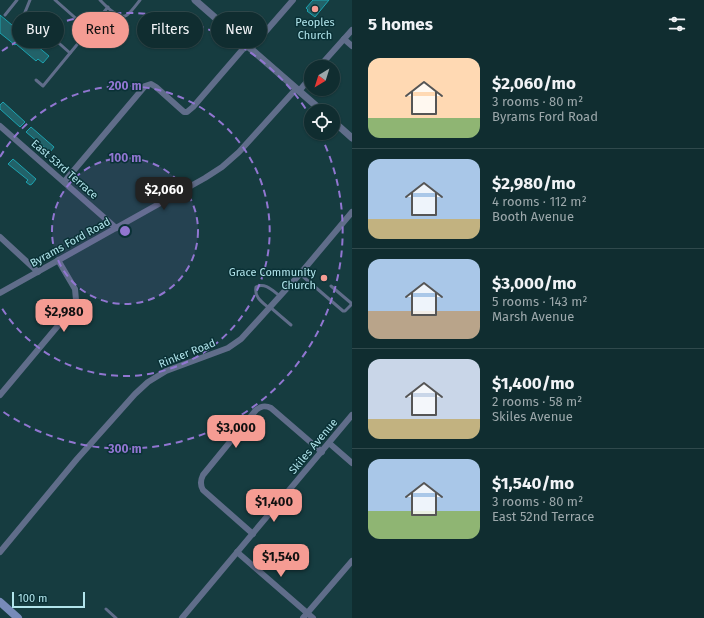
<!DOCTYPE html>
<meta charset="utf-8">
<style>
body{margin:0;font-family:"Fira Sans",sans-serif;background:#193538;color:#f1f3f6;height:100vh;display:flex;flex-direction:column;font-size:15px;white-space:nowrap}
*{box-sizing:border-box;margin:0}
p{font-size:13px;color:#9ca8ab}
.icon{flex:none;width:22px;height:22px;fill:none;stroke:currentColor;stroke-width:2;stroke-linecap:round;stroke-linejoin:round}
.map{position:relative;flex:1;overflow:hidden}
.side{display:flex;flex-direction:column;background:#102d30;width:352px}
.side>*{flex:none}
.top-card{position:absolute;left:12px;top:12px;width:280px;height:36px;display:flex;gap:8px}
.needle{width:26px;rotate:218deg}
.fabs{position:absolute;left:304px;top:60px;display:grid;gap:8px}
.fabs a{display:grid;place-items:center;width:36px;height:36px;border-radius:50%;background:#102d30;box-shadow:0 1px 3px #0004,0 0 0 1px #30494c;font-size:20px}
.scale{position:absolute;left:12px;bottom:10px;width:73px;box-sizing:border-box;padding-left:4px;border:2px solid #b1e4eb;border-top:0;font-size:11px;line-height:14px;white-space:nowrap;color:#b1e4eb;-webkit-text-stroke:3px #0a3136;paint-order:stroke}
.price{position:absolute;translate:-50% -34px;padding:0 9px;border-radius:8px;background:#f59c93;color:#111;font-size:13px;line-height:26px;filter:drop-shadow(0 1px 2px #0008)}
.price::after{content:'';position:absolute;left:50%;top:24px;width:12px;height:9px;margin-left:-6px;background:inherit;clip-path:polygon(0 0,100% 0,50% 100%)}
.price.selected{background:#222;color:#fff}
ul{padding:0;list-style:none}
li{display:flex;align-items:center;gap:12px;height:100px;padding:0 16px}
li+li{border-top:1px solid #30494c}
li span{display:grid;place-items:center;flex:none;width:112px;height:80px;border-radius:12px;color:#555}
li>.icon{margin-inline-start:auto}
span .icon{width:48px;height:48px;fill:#fffc;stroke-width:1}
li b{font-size:17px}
h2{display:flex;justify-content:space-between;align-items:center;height:48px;padding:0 16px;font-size:17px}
.pill{padding:0 14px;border-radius:18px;background:#102d30;box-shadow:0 1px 3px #0004,0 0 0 1px #30494c;font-size:14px;line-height:36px}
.pill.selected{background:#f59c93;color:#111}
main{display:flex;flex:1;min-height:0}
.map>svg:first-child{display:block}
.building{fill:#226269;stroke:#1ca3b0}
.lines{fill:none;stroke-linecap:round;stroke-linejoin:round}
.service{stroke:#606d8a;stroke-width:3}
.minor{stroke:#606d8a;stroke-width:6}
.tertiary{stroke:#606d8a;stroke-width:7}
.secondary{stroke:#778bb9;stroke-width:8}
.ring{fill:none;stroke:#9176d1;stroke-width:2;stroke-dasharray:7 5}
.poi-dot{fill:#f59c93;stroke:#0a3136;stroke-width:1.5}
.labels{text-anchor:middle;stroke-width:3;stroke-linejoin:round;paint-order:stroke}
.poi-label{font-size:11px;fill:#b1e4eb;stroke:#0a3136}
.street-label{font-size:11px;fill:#b1e4eb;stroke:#0a3136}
.centre{fill:#9176d1;stroke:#0a3136;stroke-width:2}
.ring-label{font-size:12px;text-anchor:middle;font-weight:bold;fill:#9176d1;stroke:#0a3136;stroke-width:3;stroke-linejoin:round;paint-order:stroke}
</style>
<main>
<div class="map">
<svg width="352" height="618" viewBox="0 0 352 618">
<rect width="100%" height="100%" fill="#163c40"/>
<g class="building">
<path d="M313,0H329L315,17L307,11L308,10L306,8Z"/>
<path d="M0,15L49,56L43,63L38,59L36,61L16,44L15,45L0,33Z"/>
<path d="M3,102L25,122L20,127L0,109V105Z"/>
<path d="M31,127L54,147L50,152L26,132Z"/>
<path d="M13,159L36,179L32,184L30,185L26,182L28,180L8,164Z"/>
</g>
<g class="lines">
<g class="service">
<path d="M30,0L21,22L23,25L30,31H35L39,26"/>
<path d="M55,0L89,30"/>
<path d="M100,0C105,5 119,21 127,15C132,11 136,5 140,0"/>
<path d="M25,13L70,53"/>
<path d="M5,15L17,0"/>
<path d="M36,80L43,86L108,7"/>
<path d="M300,274L343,311H345L351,305V303L331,286"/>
<path d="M270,307L291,325"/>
<path d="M269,308C262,302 254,297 256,287C265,282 273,291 280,296"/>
<path d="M106,609L116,618"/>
</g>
<g class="minor">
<path d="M344,39L352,46"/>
<path d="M319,67L352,30"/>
<path d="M299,91L311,77"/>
<path d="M0,126L116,228"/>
<path d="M64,182L145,86L151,84L156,87L184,112H187L193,107L243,49L247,47L253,46L293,0"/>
<path d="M0,237L38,272"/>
<path d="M0,293L205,178L222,167L239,152L296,89"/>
<path d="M0,395L72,309L76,300L75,289L58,260"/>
<path d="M329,443L352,463"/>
<path d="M253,534L203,490C200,485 200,481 203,475L256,410C261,406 265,405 271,408L322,452"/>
<path d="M0,552L77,459L135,394L148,382L166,371L228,348L241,339L300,274L352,212"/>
<path d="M237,552L313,618"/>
<path d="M182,618L352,415"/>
<path d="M303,618L352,561"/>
</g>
<g class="tertiary">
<path d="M195,0L322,111"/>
<path d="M333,121L352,138"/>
</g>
<path class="secondary" d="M0,602L18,618"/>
</g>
<circle cx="125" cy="231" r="73" fill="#9176d1" fill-opacity=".12"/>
<g class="ring">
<circle cx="125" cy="231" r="73"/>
<path d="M0 157A145 145 0 1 1 0 305"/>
<path d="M2 51A218 218 0 0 1 311 117M320 134A218 218 0 0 1 2 411"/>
</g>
<g class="poi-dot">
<circle cx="315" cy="9" r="4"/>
<circle cx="324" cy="278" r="4"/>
</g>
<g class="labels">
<g class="poi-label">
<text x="315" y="26">Peoples<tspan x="315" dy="13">Church</tspan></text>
<text x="316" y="276" text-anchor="end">Grace Community<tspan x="316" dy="13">Church</tspan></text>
</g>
<g class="street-label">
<text transform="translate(65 169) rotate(41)" y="4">East 53rd Terrace</text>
<text transform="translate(70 242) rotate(-29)" y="4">Byrams Ford Road</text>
<text transform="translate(187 353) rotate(-22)" y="4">Rinker Road</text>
<text transform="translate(313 446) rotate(-50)" y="4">Skiles Avenue</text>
</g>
</g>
<circle cx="125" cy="231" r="6" class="centre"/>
<g class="ring-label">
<text x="125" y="90">200 m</text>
<text x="125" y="162">100 m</text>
<text x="125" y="453">300 m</text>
</g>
</svg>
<div class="fabs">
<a><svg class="needle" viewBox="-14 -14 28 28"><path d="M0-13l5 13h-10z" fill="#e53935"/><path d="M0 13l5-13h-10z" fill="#9ca8ab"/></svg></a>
<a><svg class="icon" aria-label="locate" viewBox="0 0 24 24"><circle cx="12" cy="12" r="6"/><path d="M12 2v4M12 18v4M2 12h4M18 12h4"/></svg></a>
</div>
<div class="scale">100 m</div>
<b class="price selected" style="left:164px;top:211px">$2,060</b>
<b class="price" style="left:64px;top:333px">$2,980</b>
<b class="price" style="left:236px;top:449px">$3,000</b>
<b class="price" style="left:274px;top:523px">$1,400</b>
<b class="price" style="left:281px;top:578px">$1,540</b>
<div class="top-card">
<a class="pill">Buy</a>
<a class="pill selected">Rent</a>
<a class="pill">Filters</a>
<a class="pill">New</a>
</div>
</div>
<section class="side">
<h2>5 homes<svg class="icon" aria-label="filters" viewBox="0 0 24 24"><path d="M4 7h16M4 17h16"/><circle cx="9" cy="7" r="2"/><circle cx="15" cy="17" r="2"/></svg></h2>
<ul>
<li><span style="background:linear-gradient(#ffd9b3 75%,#8fb573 0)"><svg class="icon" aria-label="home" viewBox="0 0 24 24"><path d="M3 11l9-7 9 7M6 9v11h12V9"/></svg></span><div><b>$2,060/mo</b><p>3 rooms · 80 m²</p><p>Byrams Ford Road</p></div></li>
<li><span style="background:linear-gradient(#a9c7e8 75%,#c2b280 0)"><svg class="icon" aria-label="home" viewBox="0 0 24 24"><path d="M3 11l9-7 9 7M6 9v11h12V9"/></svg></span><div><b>$2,980/mo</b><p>4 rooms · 112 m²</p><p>Booth Avenue</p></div></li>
<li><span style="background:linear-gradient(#a9c7e8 65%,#b9a48a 0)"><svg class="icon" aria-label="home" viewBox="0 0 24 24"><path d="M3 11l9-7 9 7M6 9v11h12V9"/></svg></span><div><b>$3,000/mo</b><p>5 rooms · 143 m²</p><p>Marsh Avenue</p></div></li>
<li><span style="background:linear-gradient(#c9d6e8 75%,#c2b280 0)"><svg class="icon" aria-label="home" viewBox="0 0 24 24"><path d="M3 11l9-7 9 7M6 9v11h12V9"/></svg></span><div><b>$1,400/mo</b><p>2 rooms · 58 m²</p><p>Skiles Avenue</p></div></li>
<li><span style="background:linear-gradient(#a9c7e8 65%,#8fb573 0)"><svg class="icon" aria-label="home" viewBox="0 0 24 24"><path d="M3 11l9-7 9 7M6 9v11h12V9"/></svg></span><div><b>$1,540/mo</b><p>3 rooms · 80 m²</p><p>East 52nd Terrace</p></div></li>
</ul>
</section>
</main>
